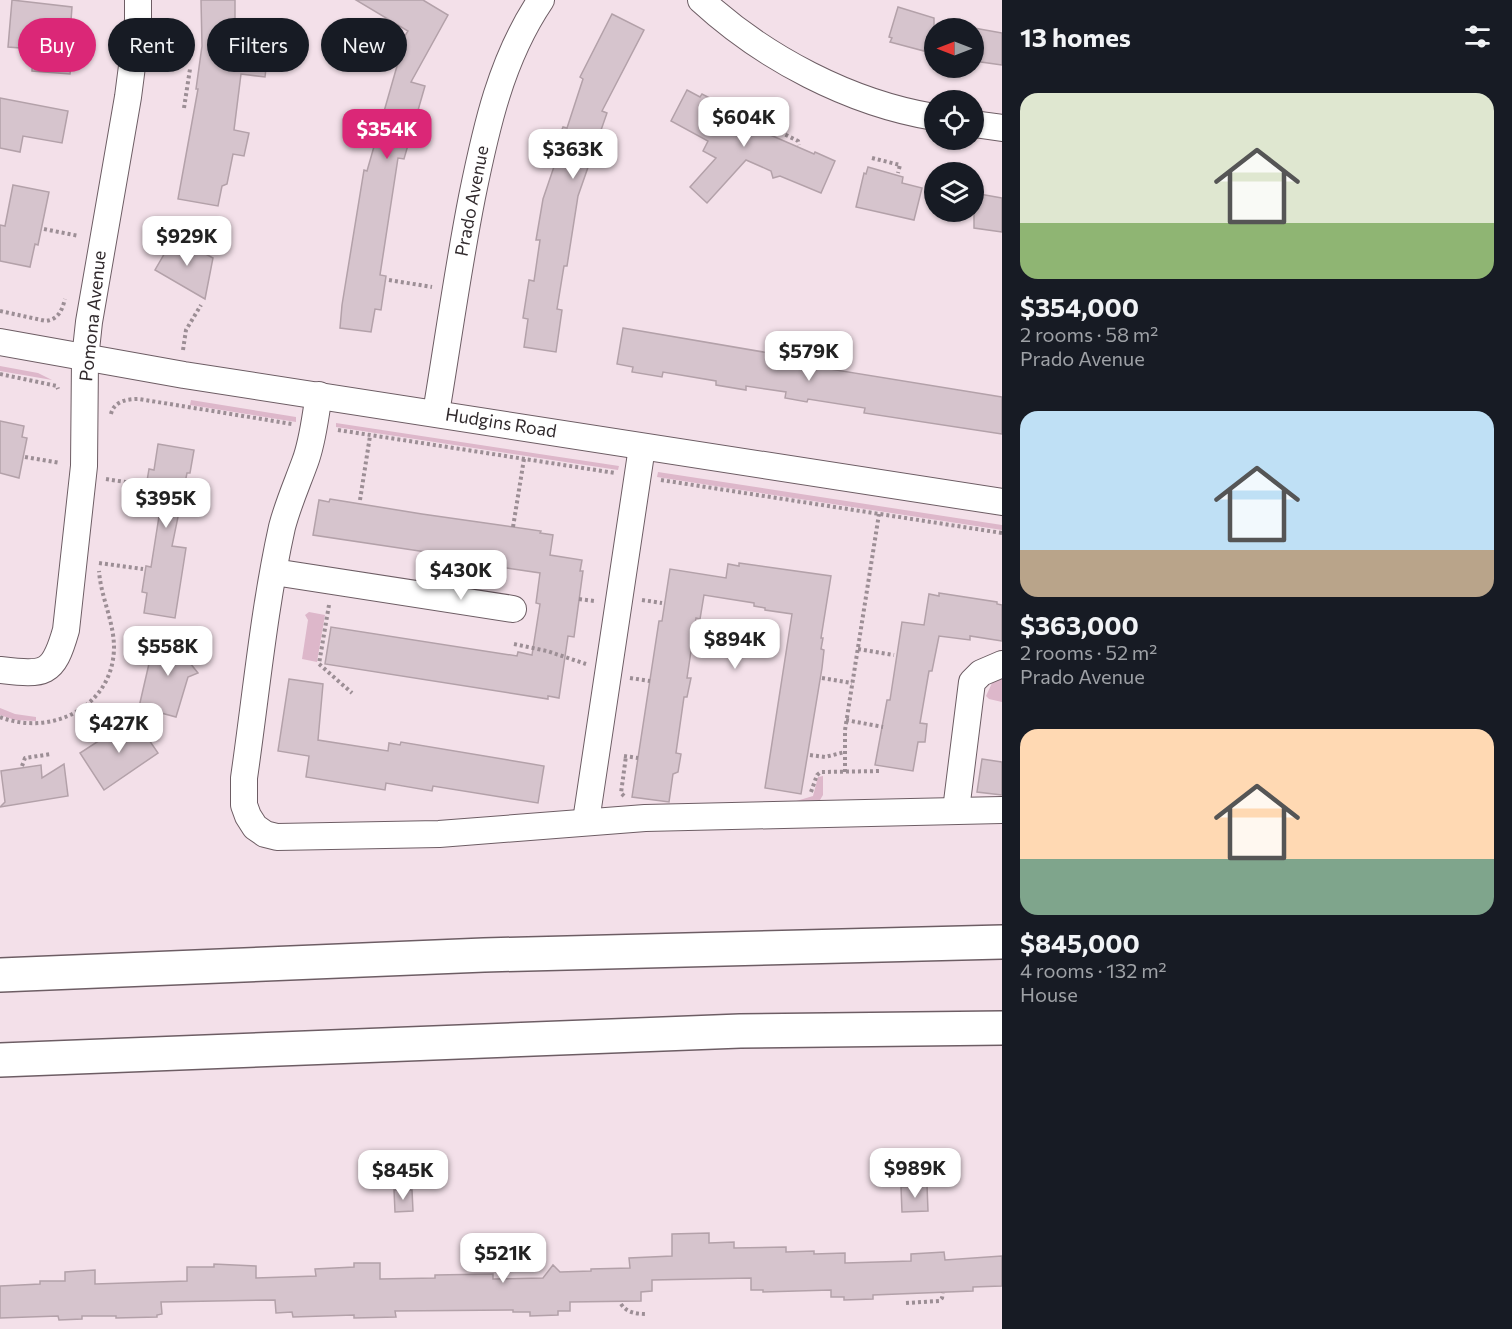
<!DOCTYPE html>
<meta charset="utf-8">
<style>
body{margin:0;font-family:Commissioner,sans-serif;background:#20242c;color:#f1f3f6;height:100vh;display:flex;flex-direction:column;font-size:22px;white-space:nowrap}
*{box-sizing:border-box;margin:0}
p{font-size:20px;color:#9ea1a6}
.icon{flex:none;width:33px;height:33px;fill:none;stroke:currentColor;stroke-width:2;stroke-linecap:round;stroke-linejoin:round}
.map{position:relative;flex:1;overflow:hidden}
.sheet{display:flex;flex-direction:column;background:#171b24;width:510px}
.sheet>*{flex:none}
.banner{position:absolute;left:18px;top:18px;width:570px;height:54px;display:flex;gap:12px}
.needle{width:39px;rotate:270deg}
.controls{position:absolute;left:924px;top:18px;display:grid;gap:12px}
.controls a{display:grid;place-items:center;width:60px;height:60px;border-radius:50%;background:#171b24;box-shadow:0 2px 4px #0004;font-size:30px}
.price{position:absolute;translate:-50% -51px;padding:0 14px;border-radius:12px;background:#fff;color:#222;font-size:20px;line-height:39px;filter:drop-shadow(0 2px 3px #0008)}
.price::after{content:'';position:absolute;left:50%;top:36px;width:18px;height:14px;margin-left:-9px;background:inherit;clip-path:polygon(0 0,100% 0,50% 100%)}
.price.current{background:#db2777;color:#fff}
ul{padding:0;list-style:none}
li{display:grid;align-content:center;gap:12px;height:318px;padding:0 18px}
li span{display:grid;place-items:center;height:186px;border-radius:18px;color:#555}
li>.icon{margin-inline-start:auto}
span .icon{width:108px;height:108px;fill:#fffc;stroke-width:1}
li b{font-size:26px}
h2{display:flex;justify-content:space-between;align-items:center;height:72px;padding:0 18px;font-size:26px}
.pill{padding:0 21px;border-radius:27px;background:#171b24;box-shadow:0 2px 4px #0004;font-size:21px;line-height:54px}
.pill.current{background:#db2777;color:#fff}
main{display:flex;flex:1;min-height:0}
.map>svg:first-child{display:block}
.green{fill:#ddb7ca}
.building{fill:#d6c4cd;stroke:#b3a1a9;stroke-width:1.5}
.lines{fill:none;stroke-linecap:round;stroke-linejoin:round}
.street-casing{stroke:#6d5d64;stroke-width:28}
.highway-casing{stroke:#6d5d64;stroke-width:36}
.path{stroke:#9c8e95;stroke-width:4;stroke-dasharray:3 3;stroke-linecap:butt}
.street{stroke:#fff;stroke-width:26}
.highway{stroke:#fff;stroke-width:33}
.labels{text-anchor:middle;stroke-width:5;stroke-linejoin:round;paint-order:stroke}
.street-label{font-size:18px;fill:#312a2d;stroke:#fff}
</style>
<main>
<div class="map">
<svg width="1002" height="1329" viewBox="0 0 1002 1329">
<rect width="100%" height="100%" fill="#f3e0e9"/>
<g class="green">
<path d="M0,366L38,373L52,380L0,371Z"/>
<path d="M191,400L296,417V422L190,405Z"/>
<path d="M336,423L619,466L618,470L336,427Z"/>
<path d="M658,472L1002,525V530L657,477Z"/>
<path d="M309,612L325,615L317,662L302,659L308,620L305,615Z"/>
<path d="M1002,677V702L989,699L986,696L992,683Z"/>
<path d="M0,708L15,714L36,717V721L15,720L0,715Z"/>
<path d="M823,776V795L820,800L793,802L813,796L818,777Z"/>
</g>
<g class="building">
<path d="M12,0L72,7L71,21H76L70,74L32,71L33,49L8,47Z"/>
<path d="M201,0H235V47L268,51L265,77L241,74L234,130L249,133L244,156L233,154L227,184L222,186L218,206L178,199L198,89H196L202,46Z"/>
<path d="M356,0H423L448,15L411,82L425,86L404,159L398,158L380,275L386,276L381,310L375,309L371,332L340,328L342,305L364,170L367,171L399,59L393,55L408,31Z"/>
<path d="M898,7L934,18V51L925,48L924,51L890,42L892,38L889,37Z"/>
<path d="M612,14L644,30L602,111L607,113L578,196L567,266H564L557,309L562,310L556,352L524,347L528,319L523,318L529,280L534,281L540,240H536L543,199L559,152L554,150L563,127L567,128L583,79L580,77Z"/>
<path d="M974,28L1002,33V65L974,61Z"/>
<path d="M687,90L700,97L702,94L729,108L727,112L746,122L745,124L814,154L815,152L835,161L821,193L780,176L773,178L771,171L746,160L707,203L690,187L716,158L703,151L708,141L671,121Z"/>
<path d="M0,98L68,111L62,143L23,136L20,152L0,148Z"/>
<path d="M868,167L903,177L902,183L922,188L914,220L856,207L864,173L866,174Z"/>
<path d="M13,185L49,192L38,245L35,244L30,267L0,261V225L5,226Z"/>
<path d="M974,193L1002,198V232L974,228Z"/>
<path d="M174,237L213,258L205,299L155,270Z"/>
<path d="M623,328L775,354L774,360L1002,397V434L864,413L865,408L808,399L807,402L785,398L786,392L746,386V390L716,385V381L663,372L662,377L632,372L633,367L617,364Z"/>
<path d="M0,421L24,426L22,437L27,438L19,478L0,473Z"/>
<path d="M158,444L194,450L190,473H187L172,546L186,548L175,618L144,613L147,593L142,592L146,566L151,567L160,510L147,508V506L143,505L149,469L154,470Z"/>
<path d="M330,499L422,514L541,531L540,533L553,535L550,555L582,560L580,571H583L574,637L568,636L559,698L548,696V699L325,664L331,627L517,656L518,652L532,655L540,604L536,603L540,573L499,567L500,563L313,535L319,500L329,502Z"/>
<path d="M739,563L831,576L821,638H823L821,649L824,650L822,668L801,794L765,788L792,614L765,610V608L754,606V603L704,595L700,619L696,618L687,678H691L687,697H684L676,753L681,754L678,772L673,774L669,802L632,797L659,621H662L670,569L726,578L728,564L739,566Z"/>
<path d="M939,593L997,602V604L1002,605V641L970,636V640L939,636L932,671H929L920,723L927,724L925,742H918L913,771L875,765L887,700H890L902,622L924,625L929,594L939,596Z"/>
<path d="M161,636L194,644L190,663L198,673L188,677L176,717L139,707L151,655L156,656Z"/>
<path d="M289,679L323,684L318,740L388,751L389,743L400,745L401,742L544,766L538,803L433,786L432,791L386,783L385,790L306,777L309,756L278,751Z"/>
<path d="M134,718L158,753L104,790L80,753Z"/>
<path d="M982,759L1002,762V795L977,792Z"/>
<path d="M64,764L68,796L0,807L5,802L1,771L41,765L42,778Z"/>
<path d="M927,1185L928,1211L902,1212L901,1187Z"/>
<path d="M394,1190H412L413,1211L395,1212Z"/>
<path d="M709,1233V1243L734,1242V1248L786,1247V1252L814,1251V1254L845,1253V1263L911,1261V1254L944,1252L945,1260L1002,1256V1286L973,1287V1291L873,1295V1299L844,1300V1297H831V1290L763,1292V1290H751V1278L652,1280V1291L641,1292V1301L570,1302V1311H558V1315L530,1316V1312H513V1310L395,1311L396,1317L354,1318V1315L293,1317L292,1312L276,1313L275,1300L161,1302L162,1314L157,1315V1317L116,1318V1316H82V1319L59,1320L58,1316L0,1318V1286L40,1284V1281H65V1272L95,1270V1284L187,1281V1267H214V1264L256,1266V1278L316,1276L315,1269L354,1267V1263H380V1279L435,1278V1275L493,1274V1279L543,1278L553,1265L560,1272L591,1271V1269L630,1268L629,1258L672,1256V1234Z"/>
</g>
<g class="lines">
<g class="street-casing">
<g id="street">
<path d="M701,0C764,58 850,103 934,117"/>
<path d="M974,124L1002,128"/>
<path d="M0,342L184,375L1002,502"/>
<path d="M319,395C315,417 313,441 305,462C297,484 288,504 282,527C264,608 256,695 244,778V805L248,816L255,827L265,834L277,837L439,834L645,818L1002,810"/>
<path d="M436,413C448,341 458,268 472,197C486,128 501,59 541,0"/>
<path d="M274,572L513,609"/>
<path d="M0,670C45,675 53,676 66,630L84,466L85,359L89,322L128,97L138,20V0"/>
<path d="M956,810L972,682L981,673L1002,664"/>
<path d="M586,821L642,447"/>
</g>
</g>
<g class="highway-casing">
<g id="highway">
<path d="M0,975L484,955L1002,942"/>
<path d="M0,1060L740,1031L1002,1028"/>
</g>
</g>
<g class="path">
<path d="M184,108L190,69"/>
<path d="M780,132L798,141L799,145"/>
<path d="M872,158L900,165L898,173"/>
<path d="M44,229L79,236"/>
<path d="M389,280L432,287"/>
<path d="M0,311L46,321C59,319 62,310 65,299"/>
<path d="M183,350L186,330L201,305"/>
<path d="M0,374L57,386L58,389"/>
<path d="M111,414C114,401 127,399 139,399L292,424"/>
<path d="M338,430L615,473"/>
<path d="M25,457L60,463"/>
<path d="M106,479L144,485"/>
<path d="M661,480L1002,533"/>
<path d="M360,500L370,436"/>
<path d="M513,527L524,459"/>
<path d="M99,563L143,569"/>
<path d="M579,599L594,601"/>
<path d="M642,600L662,603"/>
<path d="M329,605L319,664L352,693"/>
<path d="M514,644L547,651L586,664"/>
<path d="M858,649L894,655"/>
<path d="M630,678L650,681"/>
<path d="M822,678L852,683"/>
<path d="M0,717C51,737 113,707 114,648C114,621 101,598 99,571"/>
<path d="M846,720L883,727"/>
<path d="M810,755L825,757L845,752"/>
<path d="M624,756L638,758"/>
<path d="M22,766L25,758L51,754"/>
<path d="M845,772V730L879,514"/>
<path d="M811,792L817,775L821,772L881,771"/>
<path d="M624,796L621,793L626,756"/>
<path d="M906,1303L939,1301L942,1298L943,1293"/>
<path d="M621,1304C627,1313 637,1314 647,1314"/>
</g>
<use href="#street" class="street"/>
<use href="#highway" class="highway"/>
</g>
<g class="labels">
<g class="street-label">
<text transform="translate(472 201) rotate(-79)" y="6">Prado Avenue</text>
<text transform="translate(93 316) rotate(-84)" y="6">Pomona Avenue</text>
<text transform="translate(501 423) rotate(9)" y="6">Hudgins Road</text>
</g>
</g>
</svg>
<div class="controls">
<a><svg class="needle" viewBox="-14 -14 28 28"><path d="M0-13l5 13h-10z" fill="#e53935"/><path d="M0 13l5-13h-10z" fill="#9ea1a6"/></svg></a>
<a><svg class="icon" aria-label="locate" viewBox="0 0 24 24"><circle cx="12" cy="12" r="6"/><path d="M12 2v4M12 18v4M2 12h4M18 12h4"/></svg></a>
<a><svg class="icon" aria-label="layers" viewBox="0 0 24 24"><path d="M12 4l9 5-9 5-9-5zM3 14l9 5 9-5"/></svg></a>
</div>
<b class="price" style="left:744px;top:148px">$604K</b>
<b class="price current" style="left:387px;top:160px">$354K</b>
<b class="price" style="left:573px;top:180px">$363K</b>
<b class="price" style="left:187px;top:267px">$929K</b>
<b class="price" style="left:809px;top:382px">$579K</b>
<b class="price" style="left:166px;top:529px">$395K</b>
<b class="price" style="left:461px;top:601px">$430K</b>
<b class="price" style="left:735px;top:670px">$894K</b>
<b class="price" style="left:168px;top:677px">$558K</b>
<b class="price" style="left:119px;top:754px">$427K</b>
<b class="price" style="left:915px;top:1199px">$989K</b>
<b class="price" style="left:403px;top:1201px">$845K</b>
<b class="price" style="left:503px;top:1284px">$521K</b>
<div class="banner">
<a class="pill current">Buy</a>
<a class="pill">Rent</a>
<a class="pill">Filters</a>
<a class="pill">New</a>
</div>
</div>
<section class="sheet">
<h2>13 homes<svg class="icon" aria-label="filters" viewBox="0 0 24 24"><path d="M4 7h16M4 17h16"/><circle cx="9" cy="7" r="2"/><circle cx="15" cy="17" r="2"/></svg></h2>
<ul>
<li><span style="background:linear-gradient(#dfe7d0 70%,#8fb573 0)"><svg class="icon" aria-label="home" viewBox="0 0 24 24"><path d="M3 11l9-7 9 7M6 9v11h12V9"/></svg></span><div><b>$354,000</b><p>2 rooms · 58 m²</p><p>Prado Avenue</p></div></li>
<li><span style="background:linear-gradient(#bfe0f5 75%,#b9a48a 0)"><svg class="icon" aria-label="home" viewBox="0 0 24 24"><path d="M3 11l9-7 9 7M6 9v11h12V9"/></svg></span><div><b>$363,000</b><p>2 rooms · 52 m²</p><p>Prado Avenue</p></div></li>
<li><span style="background:linear-gradient(#ffd9b3 70%,#7fa58c 0)"><svg class="icon" aria-label="home" viewBox="0 0 24 24"><path d="M3 11l9-7 9 7M6 9v11h12V9"/></svg></span><div><b>$845,000</b><p>4 rooms · 132 m²</p><p>House</p></div></li>
</ul>
</section>
</main>
